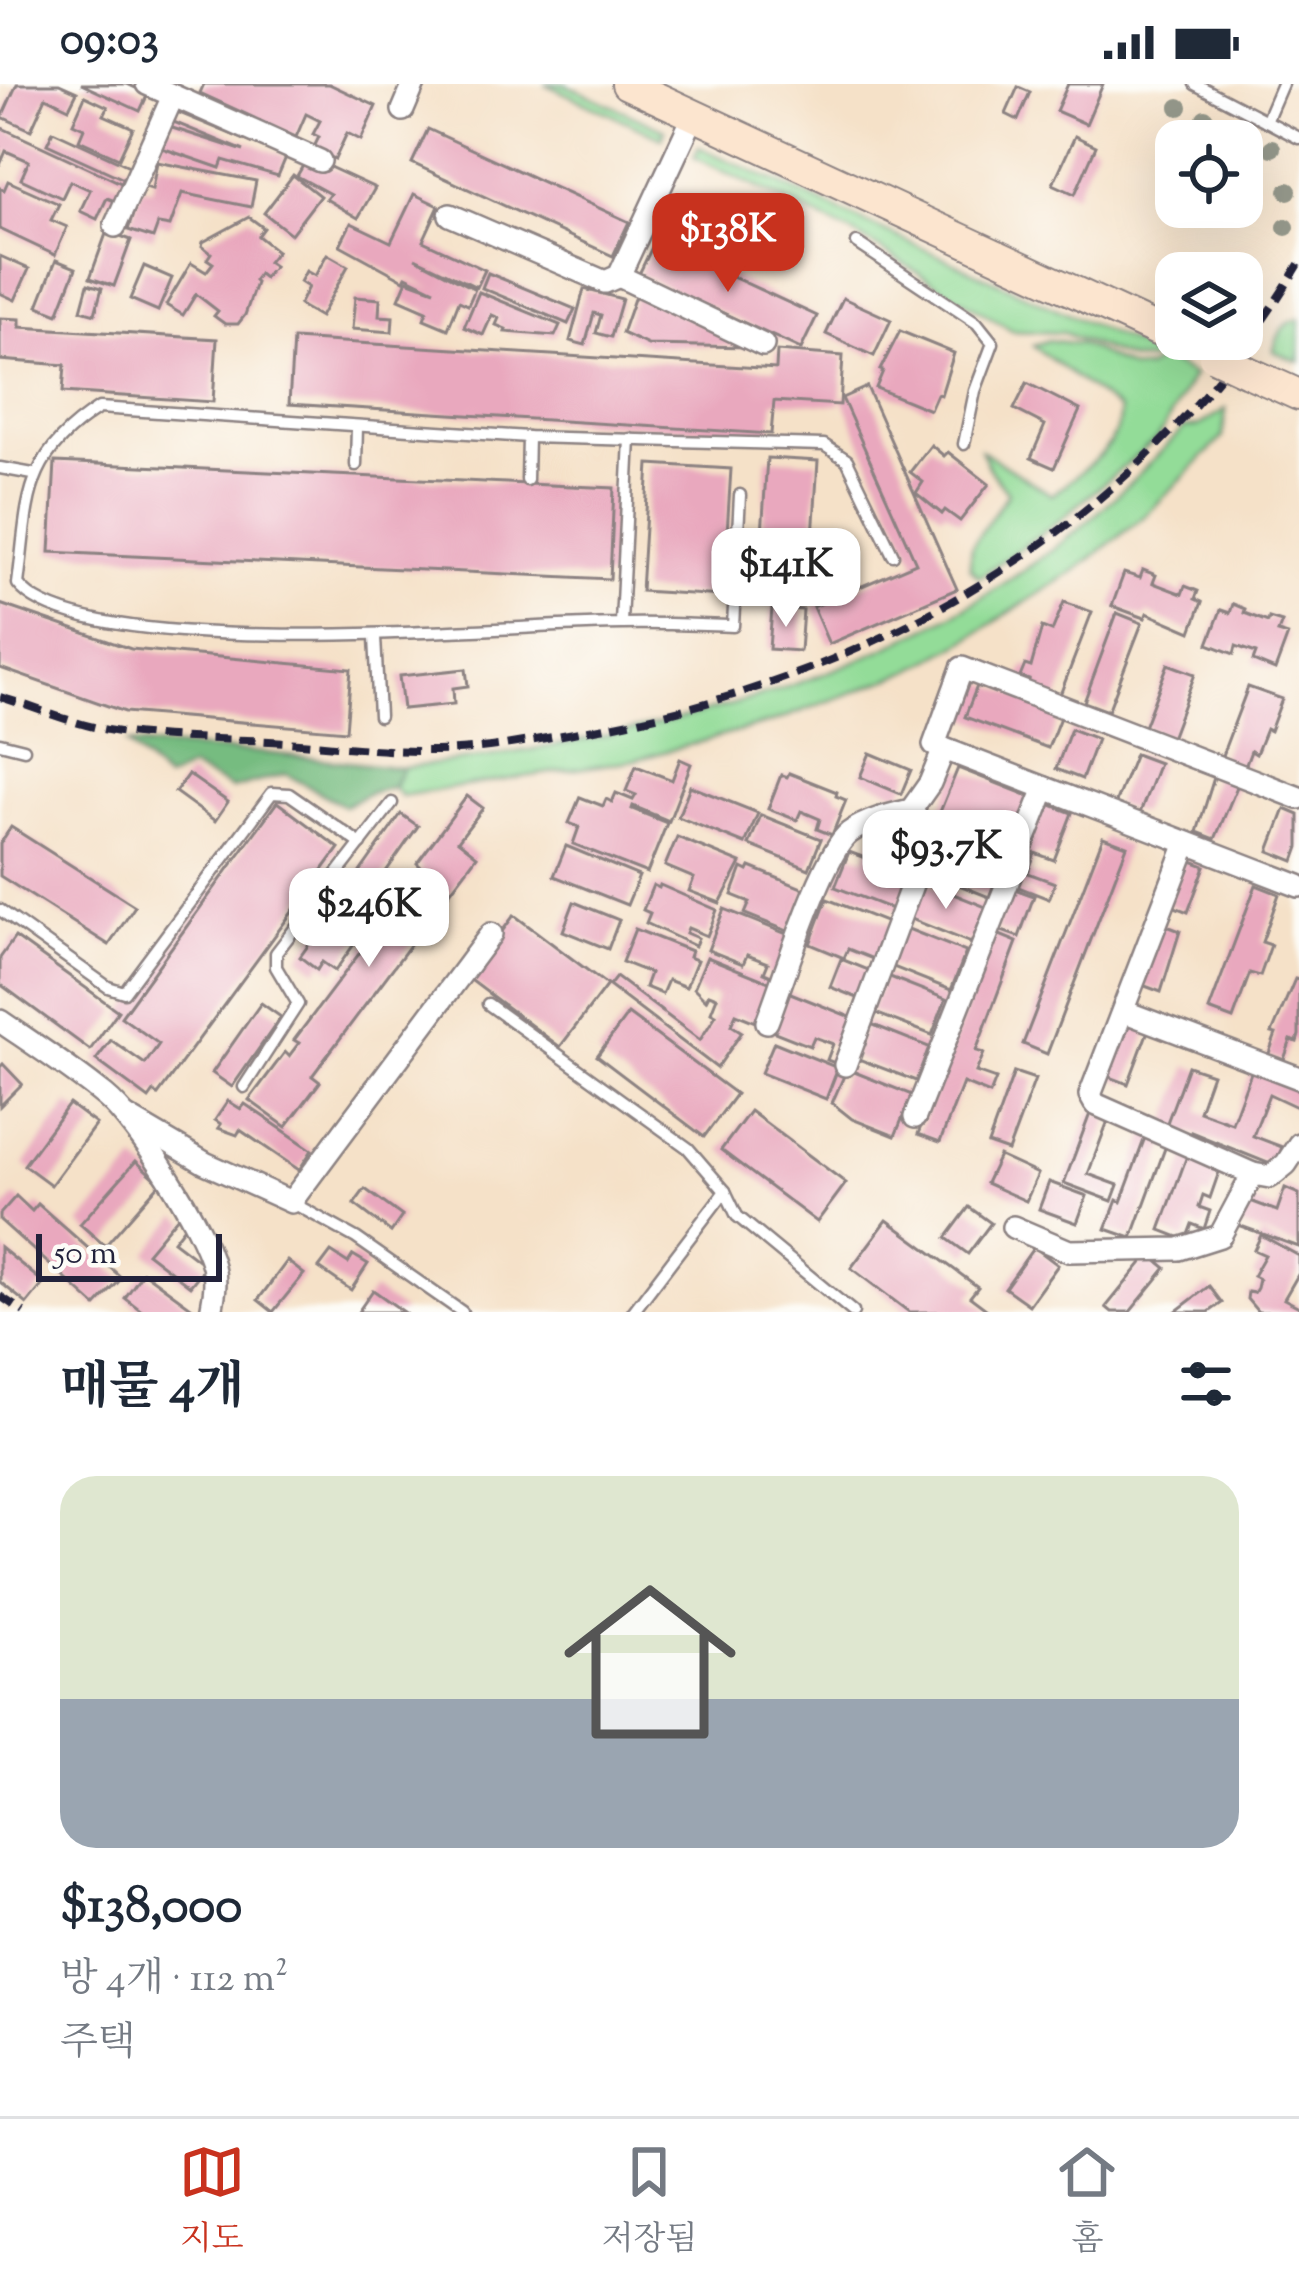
<!DOCTYPE html>
<html lang="ko">
<meta charset="utf-8">
<style>
body{margin:0;font-family:"Sorts Mill Goudy","Noto Serif KR",serif;background:#f6f6f7;color:#1f2937;height:100vh;display:flex;flex-direction:column;font-size:45px;white-space:nowrap}
*{box-sizing:border-box;margin:0}
p{font-size:39px;color:#747a83}
.icon{flex:none;width:66px;height:66px;fill:none;stroke:currentColor;stroke-width:2;stroke-linecap:round;stroke-linejoin:round}
.map{position:relative;height:1228px;overflow:hidden}
.side{display:flex;flex-direction:column;background:#fff;flex:1}
.side>*{flex:none}
.fabs{position:absolute;left:1155px;top:36px;display:grid;gap:24px}
.fabs a{display:grid;place-items:center;width:108px;height:108px;border-radius:24px;background:#fff;box-shadow:0 12px 48px #0002;font-size:60px}
.scale{position:absolute;left:36px;bottom:30px;width:186px;box-sizing:border-box;padding-left:12px;border:6px solid #22223b;border-top:0;font-size:33px;line-height:42px;white-space:nowrap;color:#22223b;-webkit-text-stroke:9px #fdfcf7;paint-order:stroke}
.price{position:absolute;translate:-50% -102px;padding:0 27px;border-radius:24px;background:#fff;color:#222;font-size:39px;line-height:78px;filter:drop-shadow(0 3px 6px #0008)}
.price::after{content:'';position:absolute;left:50%;top:72px;width:36px;height:27px;margin-left:-18px;background:inherit;clip-path:polygon(0 0,100% 0,50% 100%)}
.price.selected{background:#c8321e;color:#fff}
ul{padding:0;list-style:none}
li{display:grid;align-content:center;gap:24px;height:636px;padding:0 60px}
li span{display:grid;place-items:center;height:372px;border-radius:36px;color:#555}
li>.icon{margin-inline-start:auto}
span .icon{width:216px;height:216px;fill:#fffc;stroke-width:1}
li b{font-size:51px}
h2{display:flex;justify-content:space-between;align-items:center;height:144px;padding:0 60px;font-size:51px}
.status{display:flex;justify-content:space-between;align-items:center;height:84px;padding:0 60px;background:#fff;direction:ltr}
.status svg{height:33px;fill:currentColor}
.tabs{display:flex;justify-content:space-around;align-items:center;height:168px;border-top:3px solid #e0e1e3;background:#fff;font-size:33px;color:#747a83}
.tabs a{display:grid;justify-items:center;gap:6px}
.tabs .selected{color:#c8321e}
.map>svg:first-child{display:block}
.green{fill:#93dc98;stroke:#5a7f6a;stroke-width:3}
.forest{fill:#76bc80;stroke:#4c6f5e;stroke-width:3}
.building{fill:#e9a8be}
.lines{fill:none;stroke-linecap:round;stroke-linejoin:round}
.lane-casing{stroke:#8c8282;stroke-width:15}
.street-casing{stroke:#8c8282;stroke-width:26}
.secondary-casing{stroke:#8c8282;stroke-width:34}
.lane{stroke:#fff;stroke-width:10}
.street{stroke:#fff;stroke-width:21}
.secondary{stroke:#fce5cf;stroke-width:30}
.rail{stroke:#22223b;stroke-width:8;stroke-dasharray:18 9;stroke-linecap:butt}
.secondary-bridge-casing{stroke:#8c8282;stroke-width:34;stroke-linecap:butt}
.secondary-bridge{stroke:#fce5cf;stroke-width:30}
.tree{fill:#94978a}
</style>
<div class="status"><b>09:03</b><svg viewBox="0 0 49 12"><path d="M0 12V9h3v3zM5 12V6h3v6zM10 12V3h3v9zM15 12V0h3v12zM26 1h20v11H26zM47 4h2v5h-2z"/></svg></div>
<div class="map">
<svg width="1299" height="1228" viewBox="0 0 1299 1228">
<rect width="100%" height="100%" fill="#fdfcf7"/>
<filter id="ink" filterUnits="userSpaceOnUse"><feTurbulence type="fractalNoise" baseFrequency=".00833" numOctaves="2"/><feDisplacementMap in="SourceGraphic" scale="24" xChannelSelector="R" yChannelSelector="G"/><feConvolveMatrix kernelMatrix="1 2 1 2 8 2 1 2 1" color-interpolation-filters="sRGB"/></filter>
<filter id="wash" filterUnits="userSpaceOnUse"><feTurbulence type="fractalNoise" baseFrequency=".004" numOctaves="4" result="noise"/><feDisplacementMap in="SourceGraphic" scale="48" xChannelSelector="R" yChannelSelector="G"/><feGaussianBlur stdDeviation="2.7" result="paint"/><feColorMatrix in="noise" values="0 0 0 0 0 0 0 0 0 0 0 0 0 0 0 0 0 1.4 0 .05"/><feComposite in="paint" operator="in"/></filter>
<g filter="url(#wash)">
<rect width="100%" height="100%" fill="#f5e1c8"/>
<g class="green">
<path d="M545,0H565L665,46L662,54Z"/>
<path d="M699,63L1156,270L1149,277L1131,276L1064,249L1013,247L860,153L694,73Z"/>
<path d="M1299,235V278L1273,267C1280,249 1280,240 1299,235Z"/>
<path d="M1048,256L1080,260L1132,285H1146L1163,275L1193,291L1159,353L1060,436L979,493L970,483L971,463L1008,409L988,383L981,366L1052,411C1078,389 1123,363 1119,326L1033,262Z"/>
<path d="M1226,325L1223,353L1145,432L1079,484L968,555L910,587L770,639L634,676L401,712L393,703L402,684C640,656 889,601 1079,445C1116,414 1150,379 1184,344L1199,342Z"/>
</g>
<path class="forest" d="M127,660L266,669L402,684L393,703L369,709L344,722L286,690L232,705L190,684L166,696Z"/>
<g id="blocks">
<g class="building">
<path d="M17,0H59L77,8L69,24L46,13L31,46L2,33Z"/>
<path d="M81,0H127L148,10L140,27Z"/>
<path d="M204,0H329L376,22L361,56L347,49L335,75L313,65L319,53L313,50L320,37L306,30L296,53L200,9Z"/>
<path d="M1068,0H1103L1086,40L1056,27Z"/>
<path d="M1018,3L1030,8L1018,36L1006,30Z"/>
<path d="M85,12L108,23L104,31L133,44L119,74L79,56L84,44L73,39Z"/>
<path d="M175,27L286,73L278,92L223,76L220,84L159,63L166,42L244,67L171,37Z"/>
<path d="M0,43L123,100L115,117L107,114L97,135L80,127L90,106L70,97L62,114L21,95L29,77L6,67L0,81Z"/>
<path d="M428,45L629,138L613,172L412,79Z"/>
<path d="M53,47L131,83L126,96L47,60Z"/>
<path d="M1075,52L1096,62L1075,110L1053,100Z"/>
<path d="M308,73L375,104L358,134L326,115L330,110L297,92Z"/>
<path d="M157,78L256,97L251,123L182,109L170,142L158,140L153,154L128,146L142,102L152,105Z"/>
<path d="M293,91L320,112L291,150L264,129Z"/>
<path d="M8,97L59,120L51,136L67,143L55,171L0,145V104L4,106Z"/>
<path d="M414,110L439,122L423,157L485,186L477,203L415,174L475,205L468,221L459,217L448,245L424,235L427,227L399,215L407,196L435,206L406,192L404,196L340,161L351,139L391,158Z"/>
<path d="M249,133L264,144L258,152L277,167L268,178L274,182L264,194L259,190L254,197L256,199L245,231L238,240H225L214,232L218,227L196,210L183,231L166,221L191,179L206,188L213,179L207,175L211,169L202,162L203,158Z"/>
<path d="M107,147L131,156L114,202L90,194Z"/>
<path d="M655,157L817,232L801,265L639,190Z"/>
<path d="M327,170L348,182L320,233L299,221L308,203L300,198L306,187L315,192Z"/>
<path d="M0,172L29,185L15,216L0,209Z"/>
<path d="M56,176L76,184L58,230L38,222Z"/>
<path d="M144,182L172,194L158,227L130,215Z"/>
<path d="M488,189L575,225L568,240L482,204Z"/>
<path d="M88,200L102,204L95,230L81,226Z"/>
<path d="M584,205L622,215L611,253L596,249L601,231L594,229L585,261L570,257Z"/>
<path d="M479,208L560,241L555,252L505,248L506,245L496,241L499,234L492,231L483,251L464,243Z"/>
<path d="M635,212L656,219L751,263L648,261L622,249Z"/>
<path d="M355,213L380,215L379,232L393,233L392,248L352,245Z"/>
<path d="M843,214L891,236L874,272L826,250Z"/>
<path d="M0,234L20,235V243L217,255L213,318L63,308L65,281L0,276Z"/>
<path d="M900,247L954,269L941,311L937,310L930,326L876,304L883,287L880,286Z"/>
<path d="M293,255L776,285L777,267L843,272L840,321L774,317L771,350L289,320Z"/>
<path d="M1027,299L1080,326L1054,384L1031,374L1045,341L1014,325Z"/>
<path d="M867,303L957,505L829,560L813,523L916,479L842,314Z"/>
<path d="M931,361L944,372L948,368L989,400L960,437L945,426L942,430L916,409L923,398L910,388Z"/>
<path d="M767,374L818,377L809,514L758,511Z"/>
<path d="M55,378L614,404L610,495L50,468Z"/>
<path d="M649,380L731,385L723,512L641,507Z"/>
<path d="M1143,486L1156,491L1153,499L1182,510L1185,502L1198,507L1195,515L1202,518L1191,548L1147,529L1145,534L1112,522L1124,489L1140,494Z"/>
<path d="M1064,518L1092,528L1058,616L1026,604L1029,596L1020,593L1025,581L1031,583L1042,543L1052,547Z"/>
<path d="M0,520L131,565L351,585L346,647L125,628L0,584Z"/>
<path d="M1233,520L1245,525L1244,529L1268,538L1269,534L1282,538L1278,548L1288,551L1275,586L1253,577L1256,569L1236,562L1234,570L1208,560L1221,526L1230,529Z"/>
<path d="M772,524L803,526L800,567L769,565Z"/>
<path d="M1117,529L1142,539L1108,627L1084,618Z"/>
<path d="M1168,580L1195,590L1171,654L1144,643Z"/>
<path d="M466,585L468,602L453,604L454,620L403,625L399,592Z"/>
<path d="M979,597L1062,628L1048,664L965,633Z"/>
<path d="M1248,603L1282,615L1270,647L1266,645L1256,670L1251,667L1245,683L1221,674Z"/>
<path d="M1071,645L1097,655L1082,695L1056,685Z"/>
<path d="M870,669L911,686L901,710L860,693Z"/>
<path d="M1135,670L1159,679L1140,729L1115,720Z"/>
<path d="M680,675L691,680L669,737L633,722L632,725L667,739L647,789L573,760L579,743L569,739L580,713L603,722L606,715L612,718L616,709L633,716L636,711L626,707L636,682L672,696Z"/>
<path d="M958,684L1034,714L1018,752L1002,745L999,752L1013,758L1008,771L980,759L982,753L969,747L971,741L940,728Z"/>
<path d="M1217,684L1241,693L1215,755L1197,748Z"/>
<path d="M789,689L837,708L836,712L846,716L832,751L817,745L820,735L801,727L797,736L768,725L781,691L787,693Z"/>
<path d="M188,690L228,718L215,737L175,708Z"/>
<path d="M690,702L758,729L745,760L678,733Z"/>
<path d="M467,712L483,724L458,757L477,772L312,992L320,998L286,1043L249,1016L285,968L289,972L299,959L294,956L423,785L417,779Z"/>
<path d="M277,718L339,764L158,1011L154,1008L149,1015L96,976L111,956L145,980L159,960L121,933Z"/>
<path d="M1044,718L1072,729L1054,776L1035,769L1028,789L1055,799L1049,815L1013,801Z"/>
<path d="M1285,725L1299,731V763L1294,777L1269,767Z"/>
<path d="M401,730L418,742L371,809L384,818L335,887L322,878L317,886L300,873Z"/>
<path d="M761,731L821,755L809,785L749,761Z"/>
<path d="M11,743L135,822L109,861L0,792V760Z"/>
<path d="M875,749L909,763L899,788L911,793L897,827L835,803L849,768L865,774Z"/>
<path d="M677,753L741,779L720,819L689,807L694,794L665,782Z"/>
<path d="M1103,753L1127,762L1047,970L1023,960Z"/>
<path d="M947,754L996,773L995,778L1002,780L989,813L924,787L937,755L945,758Z"/>
<path d="M566,762L639,792L627,821L554,792Z"/>
<path d="M1184,774L1205,782L1188,828L1167,820Z"/>
<path d="M750,783L807,806L790,848L745,830L750,818L732,811L742,784L748,787Z"/>
<path d="M921,797L986,823L971,859L906,833Z"/>
<path d="M653,801L659,804L660,801L717,826L707,852L688,844L686,849L698,854L695,862L646,839L650,829L643,826Z"/>
<path d="M1256,801L1279,810L1262,858L1271,861L1260,892L1250,889L1233,935L1209,926Z"/>
<path d="M1012,804L1034,812L1019,853L996,845Z"/>
<path d="M827,815L893,841L878,877L848,865L844,874L810,860Z"/>
<path d="M574,818L619,836L608,865L563,847Z"/>
<path d="M724,825L792,852L776,894L764,889L768,879L747,871L743,880L708,866Z"/>
<path d="M514,831L607,901L560,963L468,894Z"/>
<path d="M1159,839L1180,847L1161,908L1137,899Z"/>
<path d="M903,843L966,868L951,906L888,881Z"/>
<path d="M635,845L691,867L689,873L697,876L686,903L668,896L662,910L645,903L650,889L622,878Z"/>
<path d="M995,849L1017,858L976,967L984,969L976,988L996,995L990,1010L963,999L940,1058L918,1050Z"/>
<path d="M15,853L118,927L90,966L0,900V874Z"/>
<path d="M707,873L774,900L758,939L736,930L731,941L742,948L717,984L609,902L616,893L700,956L716,931L711,928L717,913L709,910L706,916L694,904Z"/>
<path d="M841,875L876,889L865,917L830,903Z"/>
<path d="M885,891L946,915L932,951L870,927Z"/>
<path d="M1295,895L1299,896V951L1297,958L1291,956L1283,978L1268,972L1276,950L1272,949Z"/>
<path d="M788,908L858,936L840,981L827,976L833,960L814,953L810,962L772,947Z"/>
<path d="M261,919L281,933L232,1003L212,989Z"/>
<path d="M628,930L736,1010L704,1053L597,972Z"/>
<path d="M1123,934L1149,944L1128,1000L1102,990Z"/>
<path d="M866,938L929,963L916,997L853,973Z"/>
<path d="M774,958L838,984L826,1015L761,989Z"/>
<path d="M3,980L22,1000L0,1022V983Z"/>
<path d="M1188,982L1212,990L1199,1027L1232,1039L1253,983L1299,1000V1024L1269,1010L1253,1052L1282,1063L1275,1082L1191,1048L1189,1053L1165,1044Z"/>
<path d="M847,985L912,1011L895,1052L852,1035L832,1019Z"/>
<path d="M1014,988L1035,995L1008,1067L988,1060Z"/>
<path d="M228,1017L241,1025L245,1020L312,1066L299,1086L240,1046L237,1051L218,1044L221,1040L215,1036Z"/>
<path d="M69,1020L96,1040L51,1101L24,1081Z"/>
<path d="M750,1027L846,1099L817,1138L721,1066Z"/>
<path d="M1091,1027L1109,1034L1088,1090L1118,1101L1112,1117L1064,1099Z"/>
<path d="M1147,1048L1168,1056L1132,1154L1106,1145L1117,1116L1121,1118Z"/>
<path d="M1188,1069L1215,1079L1213,1086L1219,1088L1210,1114L1203,1111L1199,1123L1210,1127L1204,1145L1192,1140L1186,1156L1160,1146Z"/>
<path d="M999,1072L1038,1090L1026,1117L986,1099Z"/>
<path d="M136,1077L160,1099L105,1162L80,1140Z"/>
<path d="M1049,1098L1087,1112L1077,1139L1039,1125Z"/>
<path d="M1285,1104L1299,1110V1163L1235,1140L1245,1115L1277,1127Z"/>
<path d="M365,1105L402,1132L391,1148L354,1120Z"/>
<path d="M16,1112L32,1127L38,1120L122,1194L96,1222L0,1136V1130Z"/>
<path d="M969,1123L991,1139L968,1170L946,1154Z"/>
<path d="M178,1132L187,1139L173,1157L206,1182L190,1202L147,1169Z"/>
<path d="M887,1136L978,1203L970,1213L990,1228H909L851,1184Z"/>
<path d="M1261,1151L1299,1172V1189L1284,1215L1299,1223V1228H1258L1247,1215L1248,1208L1254,1209L1257,1204L1259,1195L1253,1192L1265,1171L1254,1166Z"/>
<path d="M0,1163L44,1199L27,1220L0,1198Z"/>
<path d="M1034,1163L1058,1181L1029,1221L1005,1204Z"/>
<path d="M331,1168L348,1179L353,1171L368,1180L351,1206L319,1184Z"/>
<path d="M1149,1170L1166,1184L1130,1228H1112L1106,1223Z"/>
<path d="M287,1177L304,1190L273,1228L258,1216Z"/>
<path d="M143,1188L198,1228H143L125,1214Z"/>
<path d="M1209,1202L1222,1219L1209,1228H1175Z"/>
<path d="M373,1206L404,1228H358Z"/>
</g>
</g>
</g>
<g filter="url(#ink)">
<use href="#blocks" fill-opacity="0" stroke="#8c8282" stroke-width="3"/>
<g class="lines">
<g class="lane-casing">
<g id="lane">
<path d="M1195,0L1299,54"/>
<path d="M1266,37L1282,0"/>
<path d="M857,159L977,239L993,259L975,307L964,360"/>
<path d="M356,381L357,343"/>
<path d="M0,384L33,390"/>
<path d="M527,396L528,353"/>
<path d="M740,411L733,542C696,541 659,539 622,540C514,540 80,582 18,500C29,418 21,374 99,324L528,353L824,361L847,376L893,471"/>
<path d="M621,539L630,355"/>
<path d="M375,553L379,632"/>
<path d="M0,659L24,665"/>
<path d="M0,826L108,903L124,908L272,709L289,710L361,760"/>
<path d="M488,920L688,1064L725,1107L737,1132L853,1228"/>
<path d="M244,1003L298,920L276,883V869L392,719"/>
<path d="M291,1118L356,1154L462,1228"/>
<path d="M633,1228L725,1107"/>
</g>
</g>
<g class="street-casing">
<g id="street">
<path d="M147,0L320,77"/>
<path d="M403,26L414,0"/>
<path d="M450,131L605,198L619,192L694,31"/>
<path d="M115,142L173,12"/>
<path d="M619,192L763,261"/>
<path d="M1299,714L962,584L934,661L1299,802"/>
<path d="M1187,759L1090,1011L1095,1020L1253,1090"/>
<path d="M1123,927L1299,994"/>
<path d="M0,937C35,961 72,985 105,1012C138,1039 202,1141 213,1182C217,1198 214,1213 211,1228"/>
<path d="M767,938C782,900 822,770 849,749C867,736 890,731 911,726L930,699L944,665"/>
<path d="M845,981L923,771L925,745L911,726"/>
<path d="M125,1032L205,1079L291,1118L491,850"/>
<path d="M915,1033L1045,704"/>
<path d="M1013,1143L1069,1167L1179,1165L1220,1152L1253,1090L1270,1093L1286,1080L1299,1060"/>
</g>
</g>
<g class="secondary-casing">
<g id="secondary">
<path d="M627,0L1176,255"/>
<path d="M1248,288L1299,311"/>
</g>
</g>
<use href="#lane" class="lane"/>
<use href="#street" class="street"/>
<use href="#secondary" class="secondary"/>
<g class="rail">
<path d="M0,613C37,624 75,641 113,647C169,656 229,654 286,658C331,661 376,667 422,667C476,668 530,657 584,647C879,595 1143,441 1299,180"/>
<path d="M0,1212L24,1228"/>
</g>
<g class="secondary-bridge-casing">
<path id="secondary-bridge" d="M1214,272L1248,288"/>
</g>
<use href="#secondary-bridge" class="secondary-bridge"/>
</g>
<g class="tree">
<circle cx="1179" cy="23" r="9"/>
<circle cx="1205" cy="34" r="9"/>
<circle cx="1232" cy="46" r="9"/>
<circle cx="1272" cy="64" r="9"/>
<circle cx="1288" cy="107" r="9"/>
<circle cx="1286" cy="143" r="9"/>
</g>
</g>
</svg>
<div class="fabs">
<a><svg class="icon" aria-label="locate" viewBox="0 0 24 24"><circle cx="12" cy="12" r="6"/><path d="M12 2v4M12 18v4M2 12h4M18 12h4"/></svg></a>
<a><svg class="icon" aria-label="layers" viewBox="0 0 24 24"><path d="M12 4l9 5-9 5-9-5zM3 14l9 5 9-5"/></svg></a>
</div>
<div class="scale">50 m</div>
<b class="price selected" style="left:728px;top:211px">$138K</b>
<b class="price" style="left:786px;top:546px">$141K</b>
<b class="price" style="left:946px;top:828px">$93.7K</b>
<b class="price" style="left:369px;top:886px">$246K</b>
</div>
<section class="side">
<h2>매물 4개<svg class="icon" aria-label="filters" viewBox="0 0 24 24"><path d="M4 7h16M4 17h16"/><circle cx="9" cy="7" r="2"/><circle cx="15" cy="17" r="2"/></svg></h2>
<ul>
<li><span style="background:linear-gradient(#dfe7d0 60%,#9aa5b1 0)"><svg class="icon" aria-label="home" viewBox="0 0 24 24"><path d="M3 11l9-7 9 7M6 9v11h12V9"/></svg></span><div><b>$138,000</b><p>방 4개 · 112 m²</p><p>주택</p></div></li>
</ul>
</section>
<nav class="tabs">
<a class="selected"><svg class="icon" aria-label="map" viewBox="0 0 24 24"><path d="M3 6l6-2 6 2 6-2v14l-6 2-6-2-6 2zM9 4v14M15 6v14"/></svg>지도</a>
<a><svg class="icon" aria-label="saved" viewBox="0 0 24 24"><path d="M7 4h10v16l-5-4-5 4z"/></svg>저장됨</a>
<a><svg class="icon" aria-label="home" viewBox="0 0 24 24"><path d="M3 11l9-7 9 7M6 9v11h12V9"/></svg>홈</a>
</nav>
